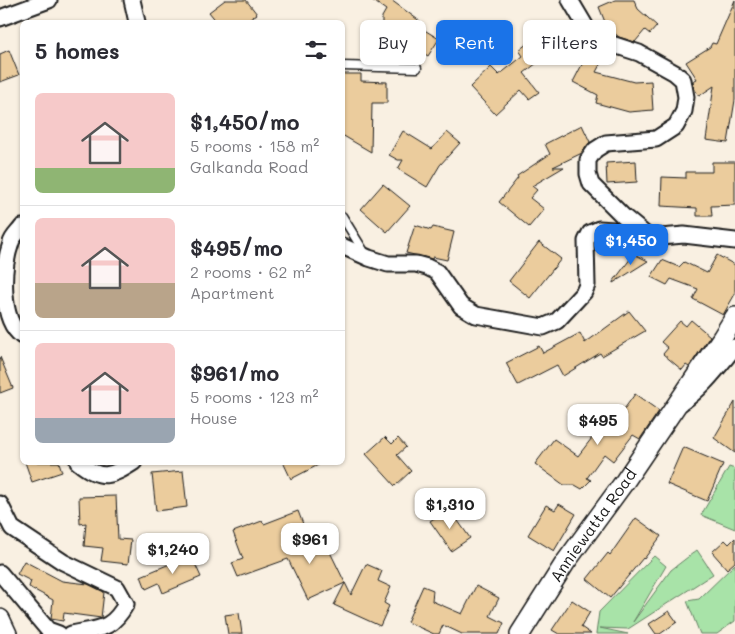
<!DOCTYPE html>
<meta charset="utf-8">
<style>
body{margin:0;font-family:Mali,sans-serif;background:#f2f2f3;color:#2b2b33;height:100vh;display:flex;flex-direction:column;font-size:19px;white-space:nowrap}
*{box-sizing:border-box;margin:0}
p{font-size:16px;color:#7c7c81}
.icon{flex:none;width:28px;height:28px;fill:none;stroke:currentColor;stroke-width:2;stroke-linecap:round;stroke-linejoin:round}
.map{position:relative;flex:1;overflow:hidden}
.side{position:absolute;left:20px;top:20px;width:325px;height:445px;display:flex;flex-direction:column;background:#fff;border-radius:8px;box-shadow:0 1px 4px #0004}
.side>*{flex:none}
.top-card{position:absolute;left:360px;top:20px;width:300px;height:45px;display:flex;gap:10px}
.price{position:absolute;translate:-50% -42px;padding:0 11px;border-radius:10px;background:#fff;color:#222;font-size:16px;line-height:32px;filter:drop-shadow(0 1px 2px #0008)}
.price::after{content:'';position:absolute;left:50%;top:30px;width:15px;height:11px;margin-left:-8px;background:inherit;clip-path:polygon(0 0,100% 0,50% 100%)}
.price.active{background:#1a73e8;color:#fff}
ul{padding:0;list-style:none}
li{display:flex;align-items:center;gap:15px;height:125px;padding:0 15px}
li+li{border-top:1px solid #e1e1e2}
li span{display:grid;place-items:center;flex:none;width:140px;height:100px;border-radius:8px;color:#555}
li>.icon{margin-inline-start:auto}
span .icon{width:60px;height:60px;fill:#fffc;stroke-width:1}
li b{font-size:21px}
h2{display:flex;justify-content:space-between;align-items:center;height:60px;padding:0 15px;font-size:21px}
.tag{padding:0 18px;border-radius:8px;background:#fff;box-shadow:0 1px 4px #0004;font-size:18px;line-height:45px}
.tag.active{background:#1a73e8;color:#fff}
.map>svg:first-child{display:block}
.green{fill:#a8e3a8;stroke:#628062}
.building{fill:#ebcc9d;stroke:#1c1c1c}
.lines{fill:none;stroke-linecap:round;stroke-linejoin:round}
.service-casing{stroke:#1c1c1c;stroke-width:11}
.minor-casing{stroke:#1c1c1c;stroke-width:19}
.tertiary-casing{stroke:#1c1c1c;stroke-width:22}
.service{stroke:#fff;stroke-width:8}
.minor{stroke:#fff;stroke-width:15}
.tertiary{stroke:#fff;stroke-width:19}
.labels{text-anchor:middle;stroke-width:5;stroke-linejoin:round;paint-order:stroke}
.street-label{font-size:16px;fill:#1c1c1c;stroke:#fff}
</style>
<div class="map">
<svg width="735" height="634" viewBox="0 0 735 634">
<rect width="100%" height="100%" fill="#f9f0e2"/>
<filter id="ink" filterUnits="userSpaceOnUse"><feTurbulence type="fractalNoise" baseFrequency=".02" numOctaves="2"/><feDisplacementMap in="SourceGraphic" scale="10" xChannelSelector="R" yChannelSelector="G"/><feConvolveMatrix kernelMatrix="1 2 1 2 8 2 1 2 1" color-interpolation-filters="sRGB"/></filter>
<g filter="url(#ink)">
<g class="green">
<path d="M729,467L735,469V529L701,515Z"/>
<path d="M697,550L713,574L628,629L600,628L628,634H596L599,612L654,556L666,566L633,622L671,570Z"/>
<path d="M735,564V621L717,634H700L687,601L699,599Z"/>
</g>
<g class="building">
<path d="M225,0H246L257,14L246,22H217L209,12Z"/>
<path d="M372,0H391L421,22L418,26L439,39L428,56L405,42L404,44L382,28V17L386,10Z"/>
<path d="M615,0H634L638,9L657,26L650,34L645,30L635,42L619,37L607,27L599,7Z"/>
<path d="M735,0V100L728,143L706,140L714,86L699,96L694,88L693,81L697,79L686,62L710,47L712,43L716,44Z"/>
<path d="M537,36L550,53L524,73L539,92L529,99L521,90L495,114L470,87L491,67L499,75L523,56L519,50Z"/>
<path d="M9,50L19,75L0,82V54Z"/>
<path d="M588,53L602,61L596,72L634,82L651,81L653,110L629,112L596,103L598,95L573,82Z"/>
<path d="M342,74H361V81L387,82V103H372L371,152L342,135Z"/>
<path d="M582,125L590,142L582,153L553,167H564L532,186L537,190L530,198L544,209L529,227L499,202L518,178L517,176L550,154L545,144Z"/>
<path d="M403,131L432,149L447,132L460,143L440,165L427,187L398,169L403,160H398L389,155Z"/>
<path d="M636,161L637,182L607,184L606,163Z"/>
<path d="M712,162H735V205L711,206L712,216H697V208L661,206L662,177L686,178V172H712Z"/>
<path d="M383,184L410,206L387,232L361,209Z"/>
<path d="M415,225L431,230L433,227L454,232L447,260L433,257L432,259L406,253Z"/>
<path d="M539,242L561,259L530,298L509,281Z"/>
<path d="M634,254L648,261L613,283V282Z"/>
<path d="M717,255L735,265V294L723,315L693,299L698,289L671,279L667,285L651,277L662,260L679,267L684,262L707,273Z"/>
<path d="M629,311L645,331L602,356L600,353L563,376L557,365L518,385L506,363L539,346L543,353L580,333L585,343Z"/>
<path d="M691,320L710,336L689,367L686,365L682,370L663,354L668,348L661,342L680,321L686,326Z"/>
<path d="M0,357L13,388L0,393Z"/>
<path d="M635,394L659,411L640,439L633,435L613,461L604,454L587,478L591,480L582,489L575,485H564L535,464L554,439L578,456L602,425L609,430Z"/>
<path d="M735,402V453L714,438Z"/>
<path d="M385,437L392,444L398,438L406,447L397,455L411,471L395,486L366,454Z"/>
<path d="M683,447L723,464L707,501L667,484Z"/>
<path d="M25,462H59L62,472L32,482Z"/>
<path d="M283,462H324L291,479Z"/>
<path d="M183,471L187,507L156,511L152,474Z"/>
<path d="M116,496L118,539L131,540L128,564L101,561L103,548L84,546L86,523L80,524L79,497Z"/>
<path d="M559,504L576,514L554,551L528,535L546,505L555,510Z"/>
<path d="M449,508L470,538L451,551L430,521Z"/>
<path d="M298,511L308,537L323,532L329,550L351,595L366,564L382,571L378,581L391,587L384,603L389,606L380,626L334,605L345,583L308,600L288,559L238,577L232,563L243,559L233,532L262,521L264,524Z"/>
<path d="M636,518L661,536L644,559L643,558L610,598L587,579L608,553L610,555Z"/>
<path d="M735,538V562L727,569L712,552L725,540L729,544Z"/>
<path d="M191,555L201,577L163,593L159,583L146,589L141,576Z"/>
<path d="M24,561L62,581L88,584L104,592L101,618L64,613L63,621L51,619L53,600L29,587L31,581L17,574Z"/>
<path d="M423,586L433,590L432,601L462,614L476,586L499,598L490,616L504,623L499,634H462L443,625L439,634H434L407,622Z"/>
<path d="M572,600L590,612L581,627L591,634H559L552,630Z"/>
<path d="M669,611L677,622L660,634H656L649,624Z"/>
<path d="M239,613L242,634H228L225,615Z"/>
</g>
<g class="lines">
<g class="service-casing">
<g id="service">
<path d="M342,66L417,68"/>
<path d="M342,216L366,255"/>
</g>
</g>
<g class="minor-casing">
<g id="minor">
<path d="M132,0L137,22"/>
<path d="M570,0L589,32L602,41L639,53L675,73L683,80L686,97L684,111L676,126L656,139L606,143L595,150L588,160V174L591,184L623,216L646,235"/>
<path d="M0,18L49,0"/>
<path d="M22,227C19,232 12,237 11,243C2,268 0,320 22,336"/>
<path d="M342,246L369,258L388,264H416L427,267L437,272L461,306L476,315L543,327L557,321L584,292L587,285L586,241L590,233L599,229L613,230L649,238L684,235L735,241"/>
<path d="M681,403C703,388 718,367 735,347"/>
<path d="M78,462C101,481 111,477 134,462"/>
<path d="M0,504L12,528L63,562L117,588L126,604C111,631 99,628 71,634"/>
<path d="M0,573L48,630L59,634"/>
</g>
</g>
<g class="tertiary-casing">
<g id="tertiary">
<path d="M0,619L7,634"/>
<path id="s1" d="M520,634L565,563L625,481L722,338L735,317"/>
</g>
</g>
<use href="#service" class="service"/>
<use href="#minor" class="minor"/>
<use href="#tertiary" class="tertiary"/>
</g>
</g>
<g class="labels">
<g class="street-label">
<text dy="6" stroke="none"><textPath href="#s1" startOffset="131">Anniewatta Road</textPath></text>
</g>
</g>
</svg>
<b class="price active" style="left:631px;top:266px">$1,450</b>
<b class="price" style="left:598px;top:446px">$495</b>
<b class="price" style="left:450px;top:530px">$1,310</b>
<b class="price" style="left:310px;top:565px">$961</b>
<b class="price" style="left:173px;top:575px">$1,240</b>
<div class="top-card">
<a class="tag">Buy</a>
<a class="tag active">Rent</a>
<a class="tag">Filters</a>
</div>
<section class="side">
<h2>5 homes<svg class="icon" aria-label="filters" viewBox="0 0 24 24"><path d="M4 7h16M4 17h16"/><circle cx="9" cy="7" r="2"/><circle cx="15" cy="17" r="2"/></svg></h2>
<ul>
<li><span style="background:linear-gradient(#f6c9c9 75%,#8fb573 0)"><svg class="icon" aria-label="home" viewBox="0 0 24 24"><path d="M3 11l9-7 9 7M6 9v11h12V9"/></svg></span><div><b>$1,450/mo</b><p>5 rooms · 158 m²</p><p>Galkanda Road</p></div></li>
<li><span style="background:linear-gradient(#f6c9c9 65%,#b9a48a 0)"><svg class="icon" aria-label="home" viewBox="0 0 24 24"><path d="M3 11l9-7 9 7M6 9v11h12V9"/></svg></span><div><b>$495/mo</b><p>2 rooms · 62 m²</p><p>Apartment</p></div></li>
<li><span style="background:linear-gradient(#f6c9c9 75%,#9aa5b1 0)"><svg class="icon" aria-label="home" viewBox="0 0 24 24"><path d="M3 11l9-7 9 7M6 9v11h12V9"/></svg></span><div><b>$961/mo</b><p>5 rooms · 123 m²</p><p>House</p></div></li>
</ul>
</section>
</div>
